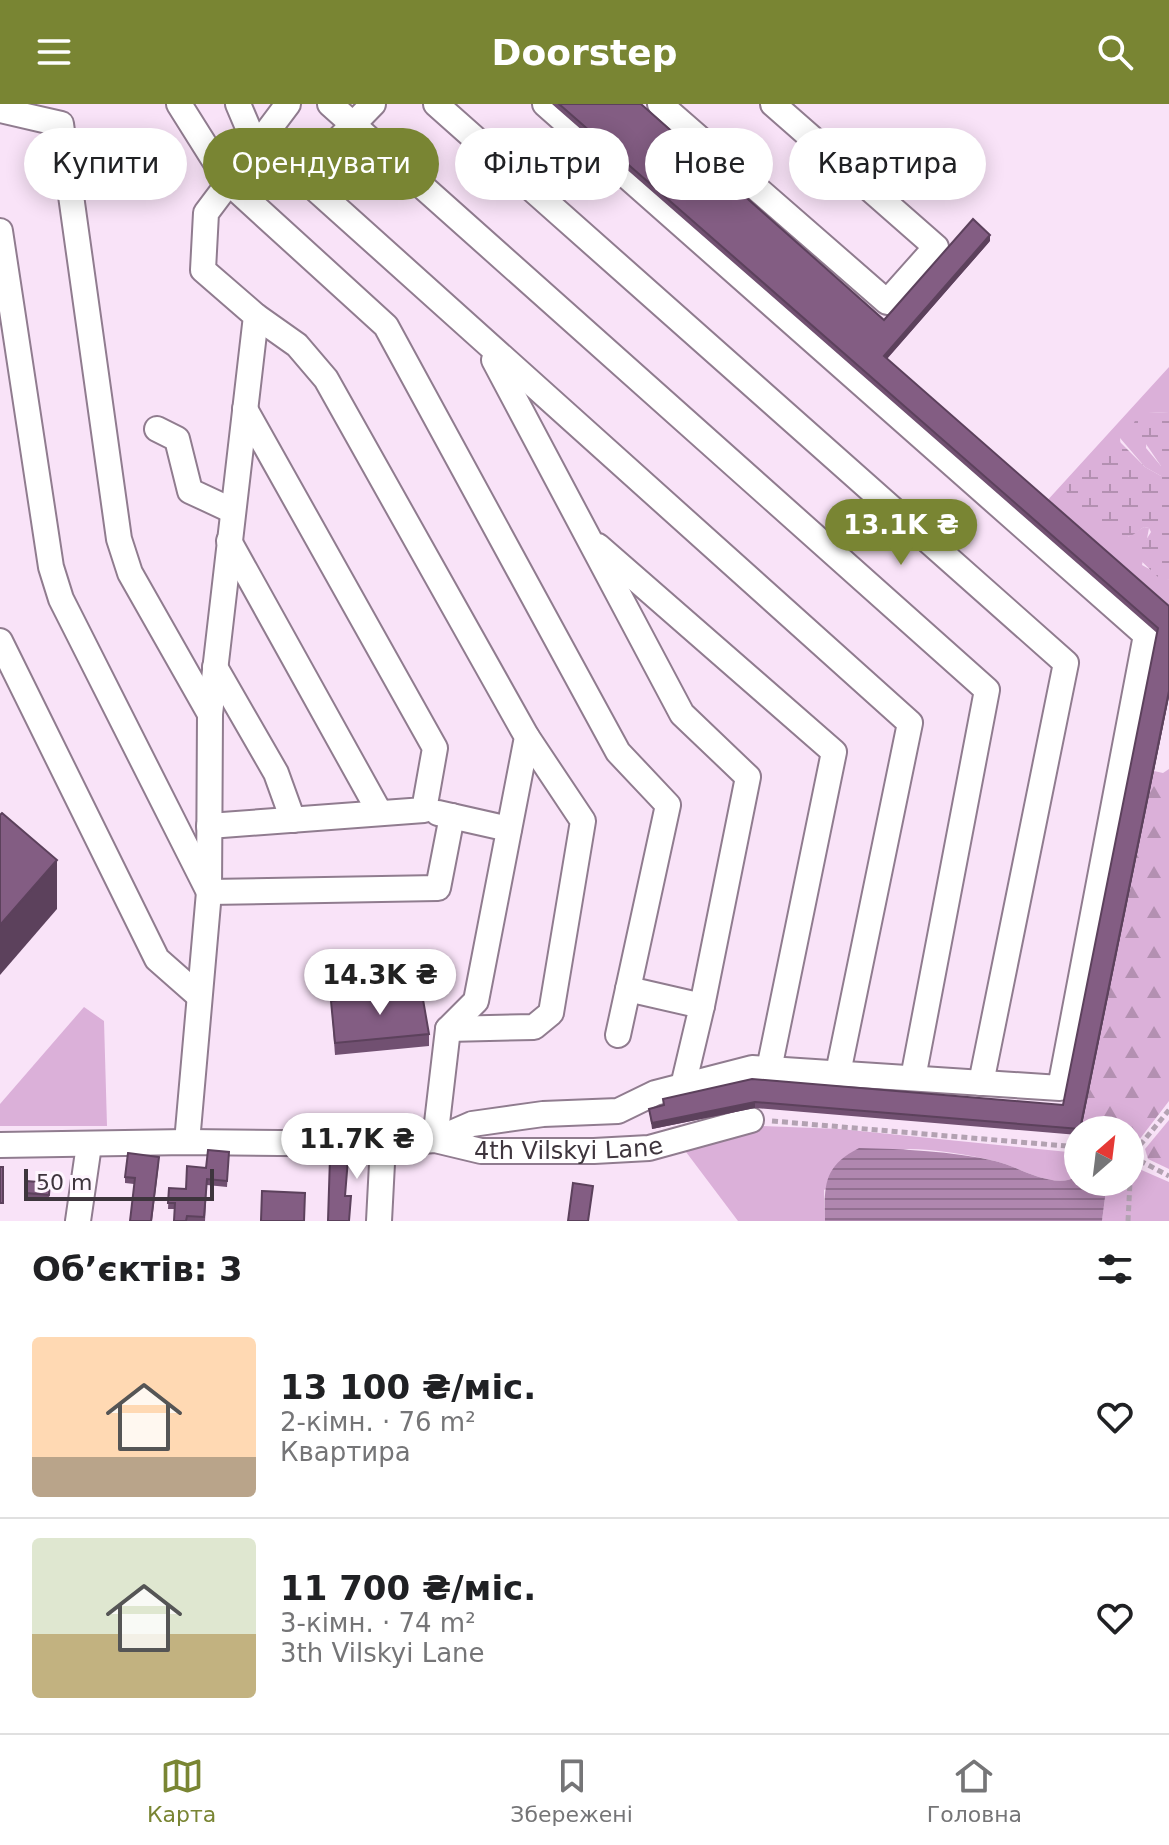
<!DOCTYPE html>
<html lang="uk">
<meta charset="utf-8">
<style>
body{margin:0;font-family:"DejaVu Sans",sans-serif;background:#f6f6f6;color:#202124;height:100vh;display:flex;flex-direction:column;font-size:30px;white-space:nowrap}
*{box-sizing:border-box;margin:0}
p{font-size:26px;color:#757577}
.icon{flex:none;width:44px;height:44px;fill:none;stroke:currentColor;stroke-width:2;stroke-linecap:round;stroke-linejoin:round}
.map{position:relative;height:1117px;overflow:hidden}
.details{display:flex;flex-direction:column;background:#fff;flex:1}
.details>*{flex:none}
.top-card{position:absolute;left:24px;top:24px;width:1122px;height:72px;display:flex;gap:16px}
.needle{width:52px;rotate:28deg}
.fabs{position:absolute;left:1064px;top:1012px;display:grid;gap:16px}
.fabs a{display:grid;place-items:center;width:80px;height:80px;border-radius:50%;background:#fff;box-shadow:0 4px 20px #0003;font-size:40px}
.scale{position:absolute;left:24px;bottom:20px;width:190px;box-sizing:border-box;padding-left:8px;border:4px solid #3e353d;border-top:0;font-size:22px;line-height:28px;white-space:nowrap;color:#3e353d;-webkit-text-stroke:6px #fef5fe;paint-order:stroke}
.price{position:absolute;translate:-50% -68px;padding:0 18px;border-radius:28px;background:#fff;color:#222;font-size:26px;line-height:52px;filter:drop-shadow(0 2px 4px #0008)}
.price::after{content:'';position:absolute;left:50%;top:48px;width:24px;height:18px;margin-left:-12px;background:inherit;clip-path:polygon(0 0,100% 0,50% 100%)}
.price.current{background:#798533;color:#fff}
ul{padding:0;list-style:none}
li{display:flex;align-items:center;gap:24px;height:200px;padding:0 32px}
li+li{border-top:2px solid #e0e0e0}
li span{display:grid;place-items:center;flex:none;width:224px;height:160px;border-radius:8px;color:#555}
li>.icon{margin-inline-start:auto}
span .icon{width:96px;height:96px;fill:#fffc;stroke-width:1}
li b{font-size:34px}
h2{display:flex;justify-content:space-between;align-items:center;height:96px;padding:0 32px;font-size:34px}
.pill{padding:0 28px;border-radius:36px;background:#fff;box-shadow:0 4px 20px #0003;font-size:28px;line-height:72px}
.pill.current{background:#798533;color:#fff}
header{display:flex;justify-content:space-between;align-items:center;height:104px;padding:0 32px;background:#798533;color:#fff;font-size:36px;font-weight:800}
.tabs{display:flex;justify-content:space-around;align-items:center;height:112px;border-top:2px solid #e0e0e0;background:#fff;font-size:22px;color:#757577}
.tabs a{display:grid;justify-items:center;gap:4px}
.tabs .current{color:#798533}
.map>svg:first-child{display:block}
.green{fill:#dbb0d9}
.forest{fill:url(#forest-firs)}
.wetland{fill:url(#wetland-marsh)}
.water{fill:url(#water-rules)}
.lines{fill:none;stroke-linecap:round;stroke-linejoin:round}
.minor-casing{stroke:#907c8f;stroke-width:28}
.path{stroke:#b3a2b2;stroke-width:5;stroke-dasharray:6 4;stroke-linecap:butt}
.minor{stroke:#fff;stroke-width:24}
.wall{fill:#715071}
.shaded-wall{fill:#5c415c}
.building{fill:#835d83;stroke:#5c415c;stroke-width:2}
.labels{text-anchor:middle;stroke-width:8;stroke-linejoin:round;paint-order:stroke}
.street-label{font-size:24px;fill:#3e353d;stroke:#fef5fe}
</style>
<header><svg class="icon" aria-label="menu" viewBox="0 0 24 24"><path d="M4 6h16M4 12h16M4 18h16"/></svg>Doorstep<svg class="icon" aria-label="search" viewBox="0 0 24 24"><circle cx="10" cy="10" r="6"/><path d="M15 15l6 6"/></svg></header>
<div class="map">
<svg width="1169" height="1117" viewBox="0 0 1169 1117">
<defs>
<pattern id="forest-firs" width="22" height="20" patternUnits="userSpaceOnUse" patternTransform="scale(2)"><rect width="22" height="20" fill="#dbb0d9"/><path d="M5 1l3.5 6h-7zM16 11l3.5 6h-7z" fill="#b390b1"/></pattern>
<pattern id="wetland-marsh" width="20" height="14" patternUnits="userSpaceOnUse" patternTransform="scale(2)"><rect width="20" height="14" fill="#dbb0d9"/><path d="M1 5h8M5 5V1M11 12h8M15 12V8" fill="none" stroke="#b390b1"/></pattern>
<pattern id="water-rules" width="6" height="5" patternUnits="userSpaceOnUse" patternTransform="scale(2)"><rect width="6" height="5" fill="#b087af"/><path d="M0 2.5h6" fill="none" stroke="#916f90"/></pattern>
</defs>
<rect width="100%" height="100%" fill="#f9e3f8"/>
<g class="green">
<path d="M1169,263V309L1149,308L1146,344L1161,362V372L1145,363L1120,334L1128,433L1144,423L1149,424L1142,461L1169,476V508L1045,399Z"/>
<path d="M84,903L104,917L107,1022H0V1000Z"/>
<path d="M760,1022L840,1025L1078,1049V1072C1054,1087 1018,1062 995,1057C969,1051 935,1045 908,1045C894,1046 841,1078 824,1086L825,1117H738L677,1036Z"/>
<path d="M1130,1061L1169,1078V1117H1102L1107,1078H1130Z"/>
</g>
<g class="forest">
<path d="M1169,665V997L1139,1036L1130,1042V1026H1081L1154,667L1163,669Z"/>
<path d="M1169,1016V1065L1148,1055L1145,1045Z"/>
</g>
<path class="wetland" d="M1149,308L1169,309V476L1159,474L1136,452L1151,428L1149,424L1144,423C1139,426 1133,432 1127,433C1106,439 1072,404 1066,386L1074,371L1115,333L1145,363L1161,372V362L1133,321L1138,310Z"/>
<path class="water" d="M859,1044C904,1045 951,1047 995,1057C1018,1062 1054,1087 1078,1072V1078H1107L1102,1117H825C824,1080 824,1062 859,1044Z"/>
<g class="lines">
<g class="minor-casing">
<g id="minor">
<path d="M179,0L228,78L386,222L618,648L668,701L618,931"/>
<path d="M238,0L255,40L302,73L373,0"/>
<path d="M330,0L987,586L913,974"/>
<path d="M436,0L1066,559L981,979"/>
<path d="M660,0L887,198L936,143L773,0"/>
<path d="M0,6L61,20L119,435L130,469L210,610"/>
<path d="M302,73L910,619L838,969"/>
<path d="M0,127L51,463L61,495L209,788L438,784L452,712"/>
<path d="M256,212L297,241L326,275L527,633L476,897L448,925L435,1036"/>
<path d="M494,256L682,610L748,673L702,902"/>
<path d="M157,325L177,335L190,387L233,407"/>
<path d="M229,437L380,709"/>
<path d="M598,442L834,648L769,965"/>
<path d="M0,537L157,855L199,892"/>
<path d="M215,563L276,669L293,716"/>
<path d="M438,709L509,725"/>
<path d="M209,722L424,706L435,644L245,305"/>
<path d="M628,885L702,902L683,982"/>
<path d="M448,925L534,923L551,909L583,717L527,633"/>
<path d="M435,1036L472,1020L543,1010L618,1007L655,989L752,964L1060,984L1146,531L545,0"/>
<path d="M187,1038L209,788L210,610L256,212L203,166L206,109L288,0"/>
<path id="s1" d="M0,1041L187,1038L383,1040L435,1036L481,1047H594L649,1044L751,1016"/>
<path d="M78,1117L89,1041"/>
<path d="M379,1117L383,1040"/>
</g>
</g>
<g class="path">
<path d="M772,1017L1078,1043"/>
<path d="M1131,1052L1169,1072"/>
<path d="M1130,1068L1131,1052L1169,1006"/>
<path d="M1128,1117L1130,1078"/>
</g>
<use href="#minor" class="minor"/>
</g>
<g class="wall">
<path d="M552,0H641L884,216L990,137L887,255L1169,502V593L1081,1026H1078V1031L755,1004L652,1025L649,1005L663,1002V995L1063,1001L1157,529Z"/>
<path d="M331,897L429,930V942L335,951Z"/>
<path d="M229,1048L227,1083L207,1081L205,1117H174L175,1105H168L169,1084L186,1085Z"/>
<path d="M159,1059L152,1117H130L134,1080L125,1079V1073Z"/>
<path d="M26,1077L50,1079L49,1097L26,1095Z"/>
</g>
<g class="shaded-wall">
<path d="M990,131V137L884,258V252Z"/>
<path d="M1169,587V593L1081,1026H1080Z"/>
<path d="M57,756V805L0,871V821Z"/>
<path d="M755,998V1004L652,1025V1019Z"/>
</g>
<g class="building">
<path d="M559,0H641L884,216L973,115L990,131L884,252L1169,502V587L1080,1025L755,998L652,1019L649,1005L664,1001L663,995L752,975L1063,1001L1158,524Z"/>
<path d="M2,709L57,756L0,821V711Z"/>
<path d="M421,884L429,930L335,939L331,897Z"/>
<path d="M208,1046L229,1048L227,1077L207,1075L204,1113L187,1112L186,1117H174L175,1099H168L169,1084L186,1085L187,1062L206,1064Z"/>
<path d="M128,1049L159,1053L151,1117H130L135,1074L125,1073Z"/>
<path d="M330,1053L348,1055L345,1092H351L349,1117H328Z"/>
<rect x="0" y="1063" width="3" height="36"/>
<path d="M26,1077L50,1079L49,1091L26,1089Z"/>
<path d="M573,1079L593,1082L588,1117H568Z"/>
<path d="M262,1087L305,1089L304,1117H261Z"/>
</g>
<g class="labels">
<g class="street-label">
<text dy="8" stroke="none"><textPath href="#s1" startOffset="570">4th Vilskyi Lane</textPath></text>
</g>
</g>
</svg>
<div class="fabs">
<a><svg class="needle" viewBox="-14 -14 28 28"><path d="M0-13l5 13h-10z" fill="#e53935"/><path d="M0 13l5-13h-10z" fill="#757577"/></svg></a>
</div>
<div class="scale">50 m</div>
<b class="price current" style="left:901px;top:463px">13.1K ₴</b>
<b class="price" style="left:380px;top:913px">14.3K ₴</b>
<b class="price" style="left:357px;top:1077px">11.7K ₴</b>
<div class="top-card">
<a class="pill">Купити</a>
<a class="pill current">Орендувати</a>
<a class="pill">Фільтри</a>
<a class="pill">Нове</a>
<a class="pill">Квартира</a>
</div>
</div>
<section class="details">
<h2>Об’єктів: 3<svg class="icon" aria-label="filters" viewBox="0 0 24 24"><path d="M4 7h16M4 17h16"/><circle cx="9" cy="7" r="2"/><circle cx="15" cy="17" r="2"/></svg></h2>
<ul>
<li><span style="background:linear-gradient(#ffd9b3 75%,#b9a48a 0)"><svg class="icon" aria-label="home" viewBox="0 0 24 24"><path d="M3 11l9-7 9 7M6 9v11h12V9"/></svg></span><div><b>13 100 ₴/міс.</b><p>2-кімн. · 76 m²</p><p>Квартира</p></div><svg class="icon" aria-label="heart" viewBox="0 0 24 24"><path d="M12 20l-8-8c-3-5 5-10 8-4 3-6 11-1 8 4z"/></svg></li>
<li><span style="background:linear-gradient(#dfe7d0 60%,#c2b280 0)"><svg class="icon" aria-label="home" viewBox="0 0 24 24"><path d="M3 11l9-7 9 7M6 9v11h12V9"/></svg></span><div><b>11 700 ₴/міс.</b><p>3-кімн. · 74 m²</p><p>3th Vilskyi Lane</p></div><svg class="icon" aria-label="heart" viewBox="0 0 24 24"><path d="M12 20l-8-8c-3-5 5-10 8-4 3-6 11-1 8 4z"/></svg></li>
</ul>
</section>
<nav class="tabs">
<a class="current"><svg class="icon" aria-label="map" viewBox="0 0 24 24"><path d="M3 6l6-2 6 2 6-2v14l-6 2-6-2-6 2zM9 4v14M15 6v14"/></svg>Карта</a>
<a><svg class="icon" aria-label="saved" viewBox="0 0 24 24"><path d="M7 4h10v16l-5-4-5 4z"/></svg>Збережені</a>
<a><svg class="icon" aria-label="home" viewBox="0 0 24 24"><path d="M3 11l9-7 9 7M6 9v11h12V9"/></svg>Головна</a>
</nav>
